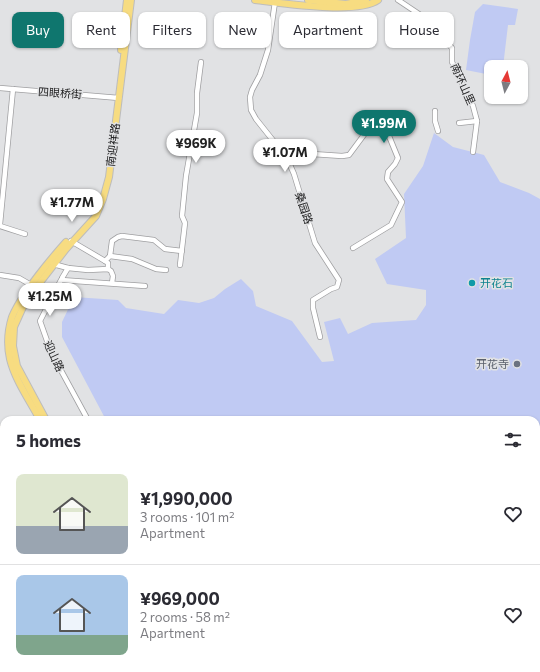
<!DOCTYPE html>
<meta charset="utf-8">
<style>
body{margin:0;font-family:Commissioner,"Noto Sans SC",sans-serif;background:#f7f7f7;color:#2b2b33;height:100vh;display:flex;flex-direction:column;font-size:15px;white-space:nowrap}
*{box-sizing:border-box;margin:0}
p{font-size:13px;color:#7c7c81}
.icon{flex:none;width:22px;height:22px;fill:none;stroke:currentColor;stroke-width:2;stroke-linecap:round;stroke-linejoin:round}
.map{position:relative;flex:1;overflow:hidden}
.details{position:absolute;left:0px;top:416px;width:540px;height:256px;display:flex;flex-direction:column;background:#fff;border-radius:12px 12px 0 0;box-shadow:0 1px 3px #0004}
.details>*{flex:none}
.hud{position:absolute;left:12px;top:12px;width:516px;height:36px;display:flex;gap:8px}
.needle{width:26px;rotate:7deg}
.fabs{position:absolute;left:484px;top:60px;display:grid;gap:8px}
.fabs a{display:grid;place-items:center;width:44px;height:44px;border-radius:8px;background:#fff;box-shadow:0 1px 3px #0004;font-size:20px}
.price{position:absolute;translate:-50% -34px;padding:0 9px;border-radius:14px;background:#fff;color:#222;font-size:13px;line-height:26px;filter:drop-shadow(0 1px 2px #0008)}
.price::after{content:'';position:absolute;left:50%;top:24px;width:12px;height:9px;margin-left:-6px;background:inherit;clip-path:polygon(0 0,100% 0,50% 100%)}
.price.on{background:#0f766e;color:#fff}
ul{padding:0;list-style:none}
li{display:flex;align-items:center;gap:12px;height:100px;padding:0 16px}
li+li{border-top:1px solid #e1e1e2}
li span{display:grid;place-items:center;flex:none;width:112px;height:80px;border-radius:8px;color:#555}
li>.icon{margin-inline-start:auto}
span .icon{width:48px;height:48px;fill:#fffc;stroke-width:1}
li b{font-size:17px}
h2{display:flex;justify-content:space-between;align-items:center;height:48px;padding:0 16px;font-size:17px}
.chip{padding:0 14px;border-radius:8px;background:#fff;box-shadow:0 1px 3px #0004;font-size:14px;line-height:36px}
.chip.on{background:#0f766e;color:#fff}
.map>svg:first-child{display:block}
.green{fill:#c0caf3}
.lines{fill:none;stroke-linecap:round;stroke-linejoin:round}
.major-tunnel{stroke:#bbbcbd;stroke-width:6;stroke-dasharray:6 3;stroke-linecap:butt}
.minor-casing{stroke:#9f9fa1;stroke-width:6}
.major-casing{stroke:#bdbdbd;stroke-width:8}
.minor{stroke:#fff;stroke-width:4.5}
.major{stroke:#f7dc81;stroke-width:6}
.culture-dot{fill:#0f9aa8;stroke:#e1e2e4;stroke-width:1.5}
.worship-dot{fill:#6b7280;stroke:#e1e2e4;stroke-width:1.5}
.labels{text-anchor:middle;stroke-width:3;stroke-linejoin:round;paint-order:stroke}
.street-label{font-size:11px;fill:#222223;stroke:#e1e2e4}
.culture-label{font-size:11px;fill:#0d838f;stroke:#e1e2e4;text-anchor:start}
.worship-label{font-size:11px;fill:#5b616d;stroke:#e1e2e4;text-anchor:end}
</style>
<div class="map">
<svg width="540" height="672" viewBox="0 0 540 672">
<rect width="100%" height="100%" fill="#e1e2e4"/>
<g class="green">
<path d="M483,4L518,9L515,25H508L503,67H491V75L466,70L470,40L475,12Z"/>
<path d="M434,133L453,147L484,155L500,182L529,193L540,199V672H65L68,668H536V420H106L62,337V322L74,297L118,300L126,308L164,314L178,300L199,303L214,298L225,289L241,279L253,291L256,306L292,321L322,362L334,361L324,322L340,318L348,334L372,323L416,320L426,305V290L387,284L375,259L406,238L404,194L423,166Z"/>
</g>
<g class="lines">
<g class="major-tunnel">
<path d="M536,608L540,609"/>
<path d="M536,631H540"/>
</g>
<g class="minor-casing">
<g id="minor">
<path d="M398,0L425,18L452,48V62L473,106L477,121L473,152"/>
<path d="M275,2L268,50L260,75L252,90L250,97L251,110L256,119L287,158L294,174L315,243L339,280L337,287L331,289L313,300V308L320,337"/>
<path d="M0,88L119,98"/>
<path d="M435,111V121L438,131"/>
<path d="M459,123L477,121"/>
<path d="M283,152L342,156L349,155L375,120L382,119L398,158L395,164L388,172L387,179L402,202L391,225L353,248"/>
<path d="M0,224L13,89"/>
<path d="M0,226L25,234"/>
<path d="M71,241L105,261L108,263V269"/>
<path d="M110,256L112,241L118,237L122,236L154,240L165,249L182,251"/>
<path d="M105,261L110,256L132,259L156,269L166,270"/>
<path d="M53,264L68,268"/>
<path d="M180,265L185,223L182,216L186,176L197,113V93L201,62"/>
<path d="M0,275L19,278L33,286"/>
<path d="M62,278L68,268L88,270L108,269L111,271L113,276L112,283"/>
<path d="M88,420L51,352L40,321L61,280L145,286"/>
</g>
</g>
<g class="major-casing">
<g id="major">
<path d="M255,0C282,3 357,15 378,0"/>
<path d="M308,0L346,4L366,0"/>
<path d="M121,50L127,0"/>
<path d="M40,420C30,401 15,380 10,359C7,346 8,330 12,317C21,295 50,260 66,242"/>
<path d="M46,420L17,366L13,346L14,327L23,307L42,280L66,249L96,216L103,199L109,177L131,0"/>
<path d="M0,429L4,430"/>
<path d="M0,437L4,438"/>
<path d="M30,668V672"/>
<path d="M37,668V672"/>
<path d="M49,668L50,672"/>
</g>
</g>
<use href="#minor" class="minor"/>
<use href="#major" class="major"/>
</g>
<circle class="culture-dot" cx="472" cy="283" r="4"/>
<circle class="worship-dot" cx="517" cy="364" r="4"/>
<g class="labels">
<g class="street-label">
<text transform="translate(463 84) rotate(66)" y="4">南环山里</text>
<text transform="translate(60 93) rotate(4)" y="4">四眼桥街</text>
<text transform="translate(113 145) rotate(-83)" y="4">南迎祥路</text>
<text transform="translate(304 208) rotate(72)" y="4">桑园路</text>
<text transform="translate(54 356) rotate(65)" y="4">迎山路</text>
</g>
<g class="culture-label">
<text x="480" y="287">开花石</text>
</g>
<g class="worship-label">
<text x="509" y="368">开花寺</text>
</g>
</g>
</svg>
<div class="fabs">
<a><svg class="needle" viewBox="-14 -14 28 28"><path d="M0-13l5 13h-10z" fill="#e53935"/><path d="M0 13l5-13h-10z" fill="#7c7c81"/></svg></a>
</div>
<b class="price on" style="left:384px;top:144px">¥1.99M</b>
<b class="price" style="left:196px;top:164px">¥969K</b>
<b class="price" style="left:285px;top:173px">¥1.07M</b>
<b class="price" style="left:72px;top:223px">¥1.77M</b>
<b class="price" style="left:50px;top:317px">¥1.25M</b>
<div class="hud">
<a class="chip on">Buy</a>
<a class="chip">Rent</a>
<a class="chip">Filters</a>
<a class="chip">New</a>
<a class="chip">Apartment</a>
<a class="chip">House</a>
</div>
<section class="details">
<h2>5 homes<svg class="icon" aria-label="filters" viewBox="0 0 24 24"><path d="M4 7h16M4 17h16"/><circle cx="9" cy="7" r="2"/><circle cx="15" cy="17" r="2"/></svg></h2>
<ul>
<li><span style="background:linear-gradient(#dfe7d0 65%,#9aa5b1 0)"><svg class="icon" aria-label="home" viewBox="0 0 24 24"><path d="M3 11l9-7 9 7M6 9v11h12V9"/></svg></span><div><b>¥1,990,000</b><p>3 rooms · 101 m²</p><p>Apartment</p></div><svg class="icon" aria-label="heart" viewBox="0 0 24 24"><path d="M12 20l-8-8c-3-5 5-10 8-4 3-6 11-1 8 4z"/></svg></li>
<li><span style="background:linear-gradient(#a9c7e8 75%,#7fa58c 0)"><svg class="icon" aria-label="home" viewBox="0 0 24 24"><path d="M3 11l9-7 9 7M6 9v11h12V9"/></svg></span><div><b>¥969,000</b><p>2 rooms · 58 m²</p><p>Apartment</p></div><svg class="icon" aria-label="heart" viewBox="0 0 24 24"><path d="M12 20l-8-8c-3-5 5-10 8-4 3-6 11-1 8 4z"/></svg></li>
</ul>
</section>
</div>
